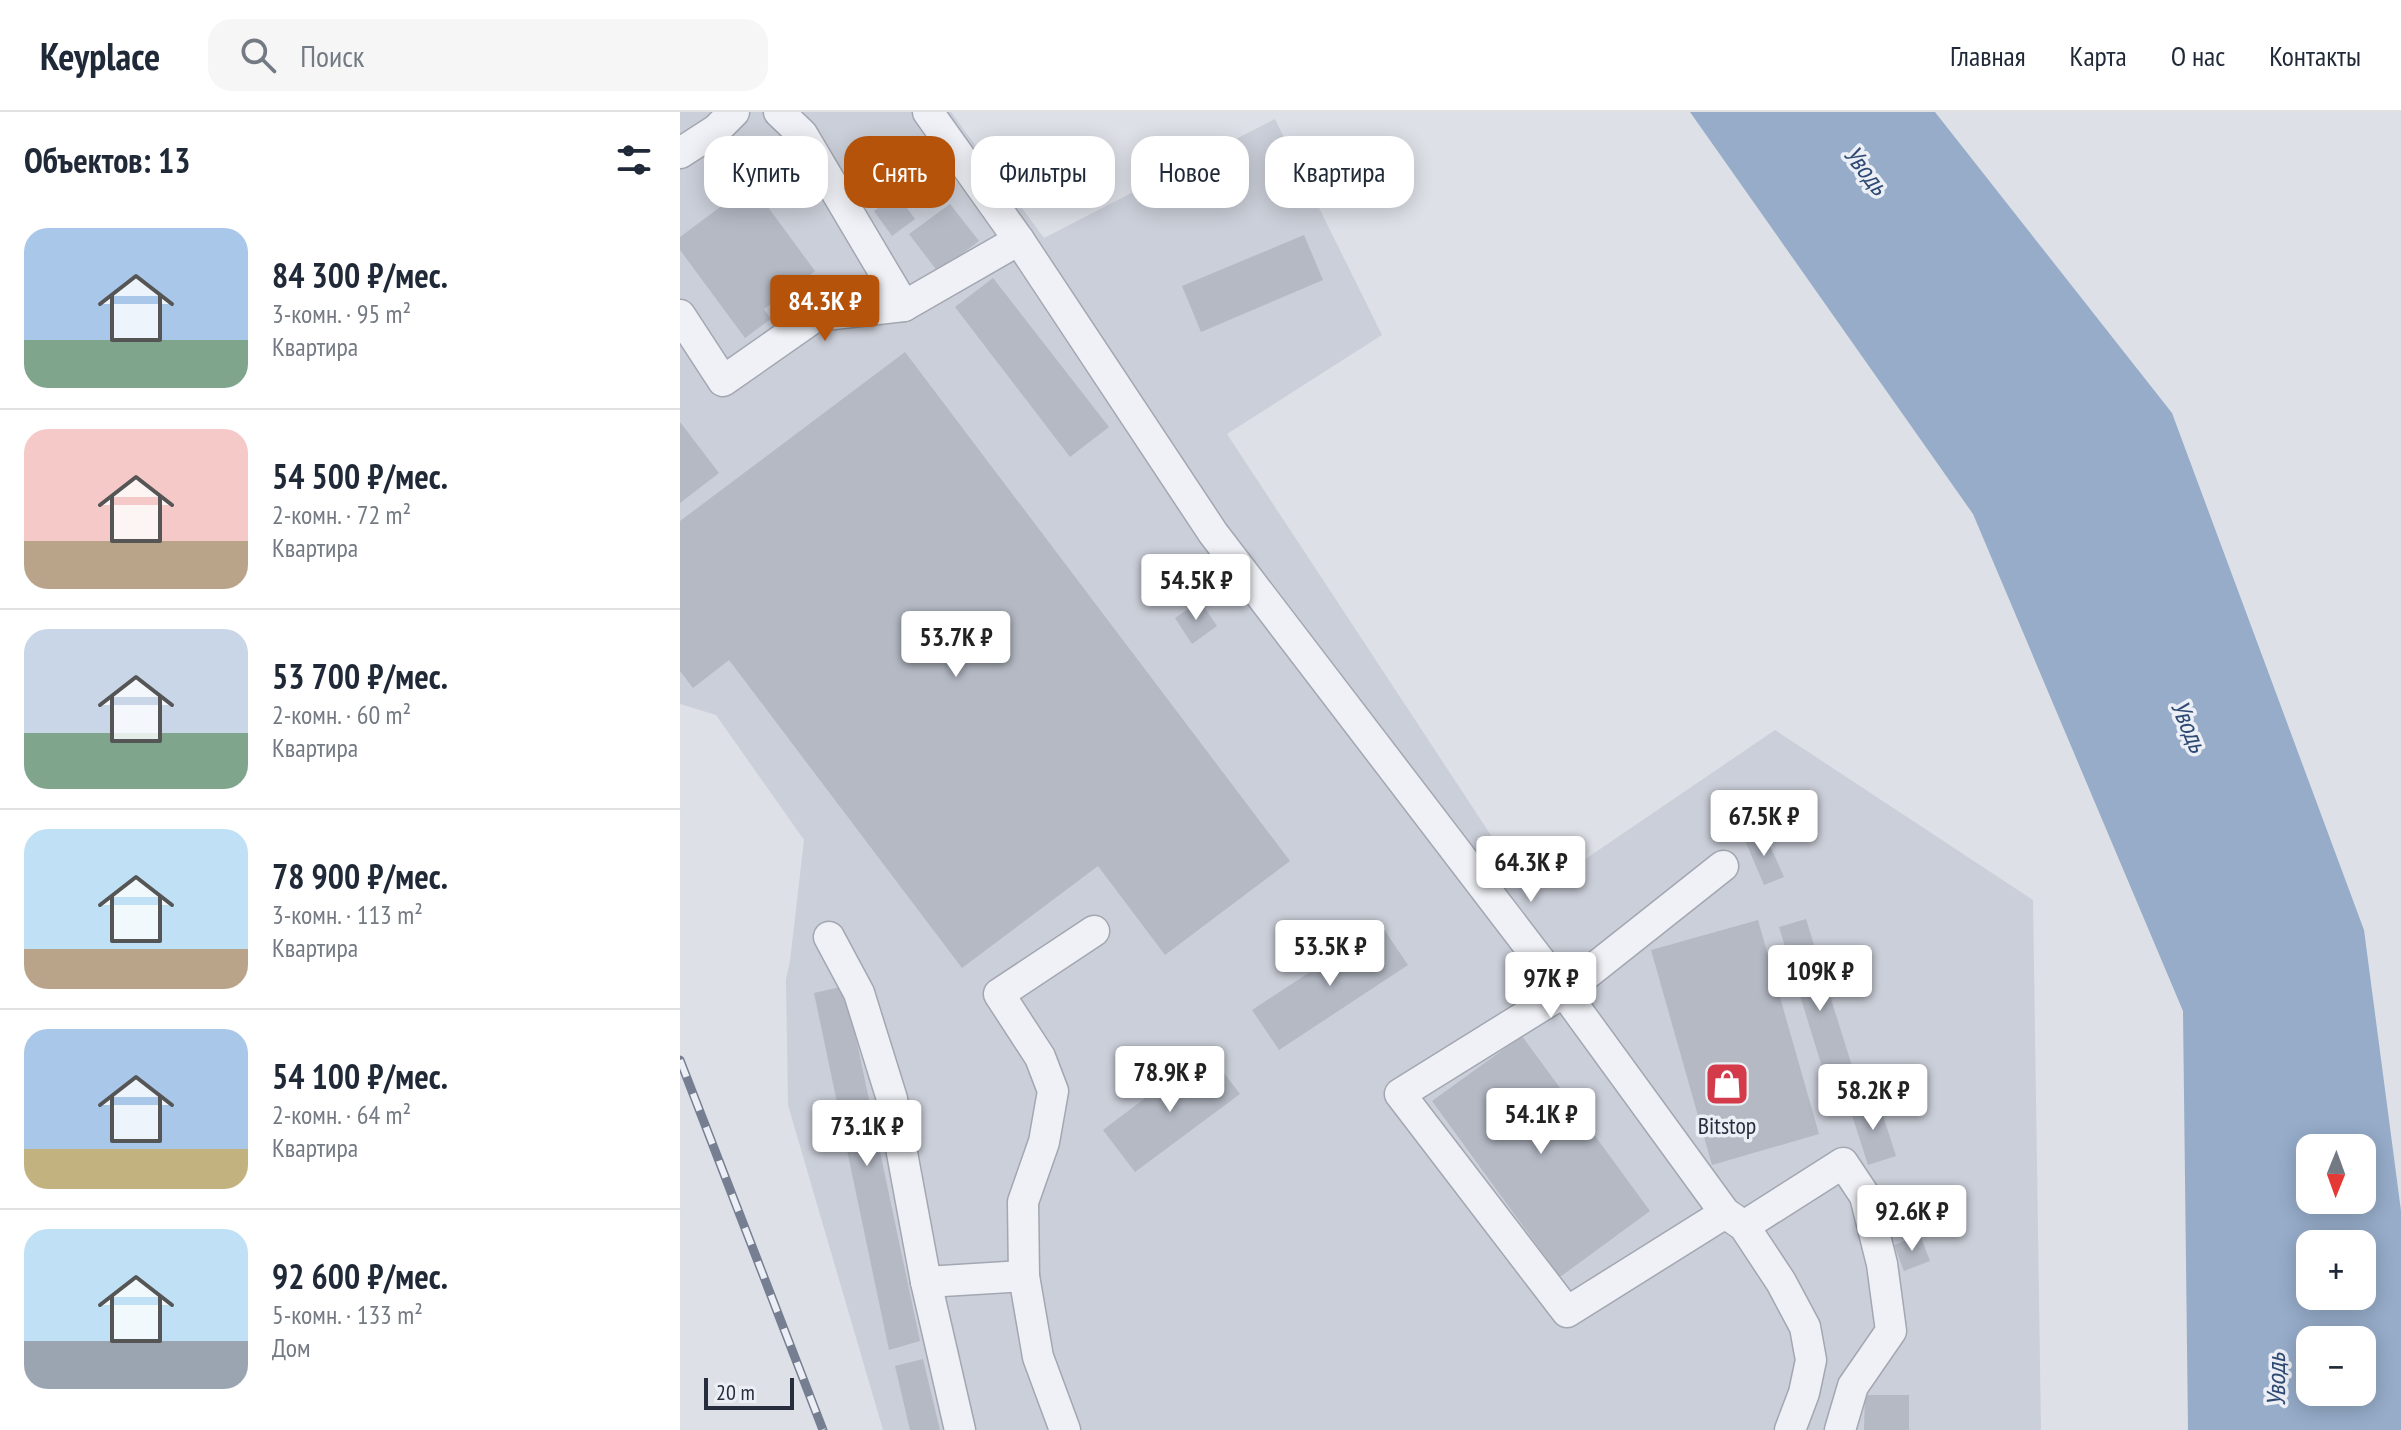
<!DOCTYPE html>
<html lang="ru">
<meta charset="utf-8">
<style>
body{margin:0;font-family:"PT Sans Narrow",sans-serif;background:#f6f6f7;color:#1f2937;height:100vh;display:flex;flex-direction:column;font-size:30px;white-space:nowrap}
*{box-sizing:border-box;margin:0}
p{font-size:26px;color:#747a83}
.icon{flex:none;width:44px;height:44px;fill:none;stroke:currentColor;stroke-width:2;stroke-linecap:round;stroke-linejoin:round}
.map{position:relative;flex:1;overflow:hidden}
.side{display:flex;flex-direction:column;background:#fff;width:680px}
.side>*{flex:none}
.guide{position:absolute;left:24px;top:24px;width:760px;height:72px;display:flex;gap:16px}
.needle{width:52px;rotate:181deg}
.fabs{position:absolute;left:1616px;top:1022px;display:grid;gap:16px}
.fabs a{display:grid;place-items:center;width:80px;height:80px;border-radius:16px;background:#fff;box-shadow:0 4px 20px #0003;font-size:40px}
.scale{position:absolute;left:24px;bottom:20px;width:90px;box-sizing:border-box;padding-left:8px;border:4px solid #262e3e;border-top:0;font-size:22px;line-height:28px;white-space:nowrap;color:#262e3e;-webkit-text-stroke:6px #eceff5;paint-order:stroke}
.price{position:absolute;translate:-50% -68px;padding:0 18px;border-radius:8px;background:#fff;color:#222;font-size:26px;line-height:52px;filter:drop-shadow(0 2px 4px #0008)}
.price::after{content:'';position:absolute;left:50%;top:48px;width:24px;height:18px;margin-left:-12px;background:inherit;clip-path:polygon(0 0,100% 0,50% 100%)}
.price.active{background:#b45309;color:#fff}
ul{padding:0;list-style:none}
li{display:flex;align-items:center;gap:24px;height:200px;padding:0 24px}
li+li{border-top:2px solid #e0e1e3}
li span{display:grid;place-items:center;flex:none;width:224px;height:160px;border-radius:24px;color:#555}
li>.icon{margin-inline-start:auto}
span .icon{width:96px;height:96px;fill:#fffc;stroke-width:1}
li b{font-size:34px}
h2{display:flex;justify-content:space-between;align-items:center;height:96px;padding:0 24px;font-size:34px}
.chip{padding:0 28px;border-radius:24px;background:#fff;box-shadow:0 4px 20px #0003;font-size:28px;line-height:72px}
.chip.active{background:#b45309;color:#fff}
header{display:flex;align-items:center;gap:48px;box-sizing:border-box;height:112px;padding:0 40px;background:#fff;border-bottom:2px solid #e0e1e3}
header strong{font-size:38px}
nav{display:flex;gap:44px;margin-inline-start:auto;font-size:28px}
.search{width:560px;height:72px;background:#f6f6f7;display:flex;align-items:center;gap:20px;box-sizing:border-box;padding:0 28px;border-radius:24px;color:#747a83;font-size:30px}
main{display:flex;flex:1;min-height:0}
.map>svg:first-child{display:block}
.built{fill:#cbcfd9}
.water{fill:#96acc9;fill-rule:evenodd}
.building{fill:#b4b9c4}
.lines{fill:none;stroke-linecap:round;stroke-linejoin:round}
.minor-casing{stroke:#a2a7b1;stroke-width:33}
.minor{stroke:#eff1f6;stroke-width:30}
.rail-casing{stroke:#767f91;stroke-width:9}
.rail{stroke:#eceff5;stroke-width:6;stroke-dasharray:18;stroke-linecap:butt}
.labels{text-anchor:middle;stroke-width:7;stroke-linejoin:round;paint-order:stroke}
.poi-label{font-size:24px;fill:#262e3e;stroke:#eceff5}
.water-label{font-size:26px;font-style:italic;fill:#2f4a73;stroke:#eceff5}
</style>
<header>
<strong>Keyplace</strong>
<div class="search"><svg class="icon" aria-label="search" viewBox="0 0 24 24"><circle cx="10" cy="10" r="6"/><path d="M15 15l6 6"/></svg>Поиск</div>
<nav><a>Главная</a><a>Карта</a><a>О нас</a><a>Контакты</a></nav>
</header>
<main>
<section class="side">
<h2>Объектов: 13<svg class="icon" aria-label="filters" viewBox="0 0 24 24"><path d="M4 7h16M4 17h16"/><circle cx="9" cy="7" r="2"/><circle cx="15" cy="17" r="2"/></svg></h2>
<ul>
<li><span style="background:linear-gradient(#a9c7e8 70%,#7fa58c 0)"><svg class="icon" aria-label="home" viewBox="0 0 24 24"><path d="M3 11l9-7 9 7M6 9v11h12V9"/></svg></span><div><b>84 300 ₽/мес.</b><p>3-комн. · 95 m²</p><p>Квартира</p></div></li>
<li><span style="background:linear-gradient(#f6c9c9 70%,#b9a48a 0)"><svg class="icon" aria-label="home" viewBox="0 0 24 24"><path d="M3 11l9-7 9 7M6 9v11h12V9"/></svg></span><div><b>54 500 ₽/мес.</b><p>2-комн. · 72 m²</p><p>Квартира</p></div></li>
<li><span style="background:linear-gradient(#c9d6e8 65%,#7fa58c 0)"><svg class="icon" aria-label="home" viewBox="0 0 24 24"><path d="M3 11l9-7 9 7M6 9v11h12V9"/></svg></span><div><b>53 700 ₽/мес.</b><p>2-комн. · 60 m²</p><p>Квартира</p></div></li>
<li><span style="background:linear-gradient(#bfe0f5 75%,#b9a48a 0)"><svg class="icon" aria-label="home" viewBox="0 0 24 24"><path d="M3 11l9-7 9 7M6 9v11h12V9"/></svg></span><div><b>78 900 ₽/мес.</b><p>3-комн. · 113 m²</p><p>Квартира</p></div></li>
<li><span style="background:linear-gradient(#a9c7e8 75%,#c2b280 0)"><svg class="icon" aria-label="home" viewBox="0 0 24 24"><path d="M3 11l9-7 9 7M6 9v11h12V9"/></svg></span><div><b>54 100 ₽/мес.</b><p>2-комн. · 64 m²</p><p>Квартира</p></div></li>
<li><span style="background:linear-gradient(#bfe0f5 70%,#9aa5b1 0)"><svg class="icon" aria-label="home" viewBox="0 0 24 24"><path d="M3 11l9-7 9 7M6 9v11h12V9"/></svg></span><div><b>92 600 ₽/мес.</b><p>5-комн. · 133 m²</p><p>Дом</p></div></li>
</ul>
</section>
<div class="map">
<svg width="1721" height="1318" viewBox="0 0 1721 1318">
<rect width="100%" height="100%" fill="#dde0e7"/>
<path class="built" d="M0,0H271L364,126L595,7L702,223L547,322L851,784L1095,618L1353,788L1361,1318H203L108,993L106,867L110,849L124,728L36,603L0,592Z"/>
<path class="water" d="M1010,0H1255L1492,301L1684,818L1721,1099V1318H1508L1503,899L1293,402ZM1630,1036H1682V1088H1630ZM1630,1132H1682V1184H1630ZM1630,1228H1682V1280H1630Z"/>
<g class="building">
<path d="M71,72L135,159L84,197L91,207L65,226L0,138V125Z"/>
<path d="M217,82L235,107L212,124L194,99Z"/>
<path d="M270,92L299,129L258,160L229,122Z"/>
<path d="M624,123L643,168L521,220L502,174Z"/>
<path d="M313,166L429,315L390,345L275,195Z"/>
<path d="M225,240L610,749L485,843L418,754L282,856L49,548L13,576L0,559V409Z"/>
<path d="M0,310L39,361L0,391Z"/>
<path d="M520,489L537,514L512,532L495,506Z"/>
<path d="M1083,718L1104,765L1084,773L1064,726Z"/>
<path d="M1126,807L1182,986L1154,994L1099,815Z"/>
<path d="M1078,808L1139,1022L1032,1053L971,838Z"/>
<path d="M701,813L728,853L599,938L572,898Z"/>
<path d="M165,874L240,1229L209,1238L134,881Z"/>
<path d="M842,924L970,1099L880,1165L752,989Z"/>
<path d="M534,948L560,982L455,1060L423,1018L506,955L513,964Z"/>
<path d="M1198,988L1216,1044L1188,1053L1170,997Z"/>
<path d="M1240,1123L1250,1149L1224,1159L1214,1133Z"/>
<path d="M243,1247L260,1318H230L215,1254Z"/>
<path d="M1185,1283H1229V1318H1184Z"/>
</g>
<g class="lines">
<g class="minor-casing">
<g id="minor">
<path d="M99,0L122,22L224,194"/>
<path d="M248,0L339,128L533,421L884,880L720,982L887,1200L1045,1101L1064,1114L1101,1170L1125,1215L1131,1248L1124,1281L1110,1318"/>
<path d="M0,41L36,18L54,0"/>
<path d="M0,203L43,269L136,204L224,194L339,128"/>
<path d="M1043,754L884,880L1045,1101"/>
<path d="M149,825L179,881L212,987L246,1170L344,1164"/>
<path d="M1064,1114L1163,1051L1185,1084L1202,1152L1211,1219L1173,1274L1160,1318"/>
<path d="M246,1170L280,1318"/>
<path d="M385,1318L358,1245L344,1164L343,1090L364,1030L373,979L360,945L319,882L414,819"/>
</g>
</g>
<use href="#minor" class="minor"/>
<g class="rail-casing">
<path id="rail" d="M0,948L143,1318"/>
</g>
<use href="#rail" class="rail"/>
</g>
<defs>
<g id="shop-square" transform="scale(2.3)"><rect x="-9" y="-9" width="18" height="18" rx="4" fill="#d33b4b" stroke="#eceff5"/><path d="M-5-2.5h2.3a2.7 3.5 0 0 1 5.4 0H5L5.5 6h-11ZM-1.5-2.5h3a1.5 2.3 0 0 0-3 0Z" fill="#fff"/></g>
</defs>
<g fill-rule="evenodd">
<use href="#shop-square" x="1047" y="972"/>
</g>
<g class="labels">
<g class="poi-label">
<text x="1047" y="1022">Bitstop</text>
</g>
<g class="water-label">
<text transform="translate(1186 58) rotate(52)" y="9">Уводь</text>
<text transform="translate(1509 614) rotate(67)" y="9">Уводь</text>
<text transform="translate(1596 1268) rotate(-90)" y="9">Уводь</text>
</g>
</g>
</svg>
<div class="fabs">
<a><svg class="needle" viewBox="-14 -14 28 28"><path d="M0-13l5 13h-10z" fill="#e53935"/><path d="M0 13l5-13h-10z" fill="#747a83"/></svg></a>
<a>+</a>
<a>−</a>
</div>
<div class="scale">20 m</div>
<b class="price active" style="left:145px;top:231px">84.3K ₽</b>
<b class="price" style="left:516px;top:510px">54.5K ₽</b>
<b class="price" style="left:276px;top:567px">53.7K ₽</b>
<b class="price" style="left:1084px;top:746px">67.5K ₽</b>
<b class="price" style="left:851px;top:792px">64.3K ₽</b>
<b class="price" style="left:650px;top:876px">53.5K ₽</b>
<b class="price" style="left:1140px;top:901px">109K ₽</b>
<b class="price" style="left:871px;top:908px">97K ₽</b>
<b class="price" style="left:490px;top:1002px">78.9K ₽</b>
<b class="price" style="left:1193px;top:1020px">58.2K ₽</b>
<b class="price" style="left:861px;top:1044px">54.1K ₽</b>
<b class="price" style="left:187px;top:1056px">73.1K ₽</b>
<b class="price" style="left:1232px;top:1141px">92.6K ₽</b>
<div class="guide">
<a class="chip">Купить</a>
<a class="chip active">Снять</a>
<a class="chip">Фильтры</a>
<a class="chip">Новое</a>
<a class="chip">Квартира</a>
</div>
</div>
</main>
